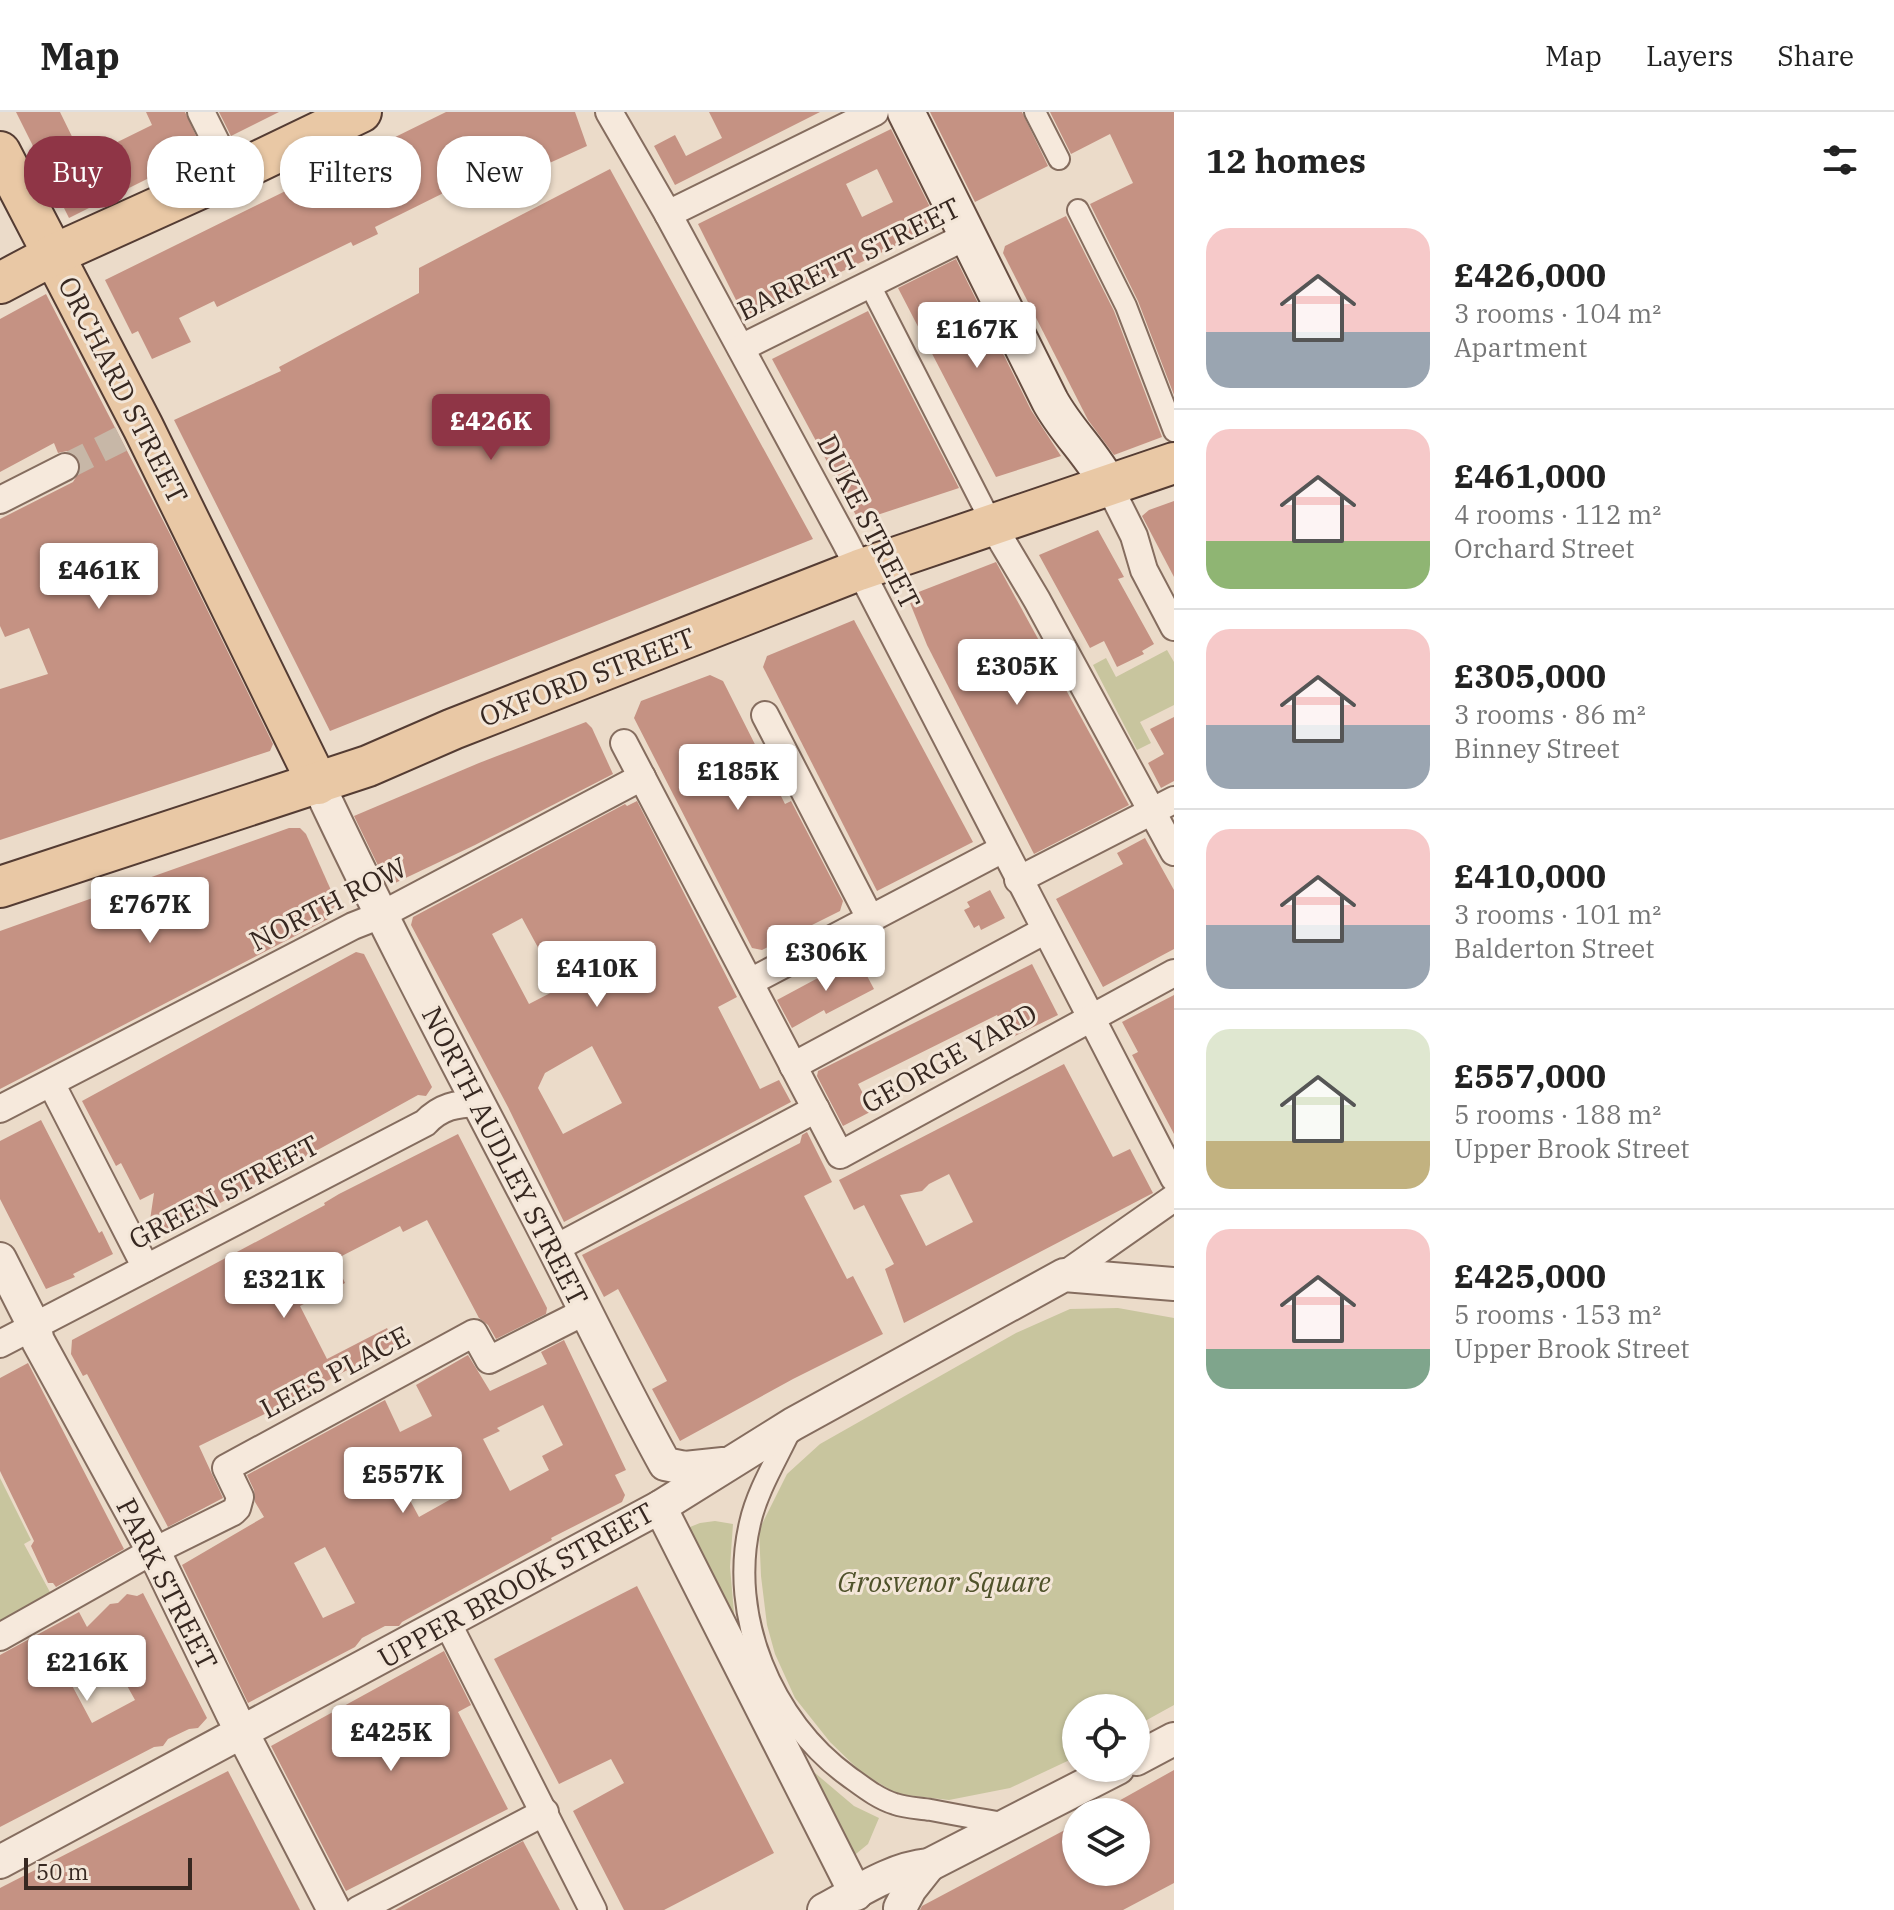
<!DOCTYPE html>
<meta charset="utf-8">
<style>
body{margin:0;font-family:"IBM Plex Serif",serif;background:#f6f6f6;color:#222;height:100vh;display:flex;flex-direction:column;font-size:30px;white-space:nowrap}
*{box-sizing:border-box;margin:0}
p{font-size:26px;color:#767676}
.icon{flex:none;width:44px;height:44px;fill:none;stroke:currentColor;stroke-width:2;stroke-linecap:round;stroke-linejoin:round}
.map{position:relative;flex:1;overflow:hidden}
.panel{display:flex;flex-direction:column;background:#fff;width:720px}
.panel>*{flex:none}
.top-card{position:absolute;left:24px;top:24px;width:760px;height:72px;display:flex;gap:16px}
.fabs{position:absolute;left:1062px;top:1582px;display:grid;gap:16px}
.fabs a{display:grid;place-items:center;width:88px;height:88px;border-radius:50%;background:#fff;box-shadow:0 2px 6px #0004;font-size:40px}
.scale{position:absolute;left:24px;bottom:20px;width:168px;box-sizing:border-box;padding-left:8px;border:4px solid #372821;border-top:0;font-size:22px;line-height:28px;white-space:nowrap;color:#372821;-webkit-text-stroke:6px #f3e6d8;paint-order:stroke}
.price{position:absolute;translate:-50% -68px;padding:0 18px;border-radius:8px;background:#fff;color:#222;font-size:26px;line-height:52px;filter:drop-shadow(0 2px 4px #0008)}
.price::after{content:'';position:absolute;left:50%;top:48px;width:24px;height:18px;margin-left:-12px;background:inherit;clip-path:polygon(0 0,100% 0,50% 100%)}
.price.current{background:#8f3546;color:#fff}
ul{padding:0;list-style:none}
li{display:flex;align-items:center;gap:24px;height:200px;padding:0 32px}
li+li{border-top:2px solid #e0e0e0}
li span{display:grid;place-items:center;flex:none;width:224px;height:160px;border-radius:24px;color:#555}
li>.icon{margin-inline-start:auto}
span .icon{width:96px;height:96px;fill:#fffc;stroke-width:1}
li b{font-size:34px}
h2{display:flex;justify-content:space-between;align-items:center;height:96px;padding:0 32px;font-size:34px}
.chip{padding:0 28px;border-radius:32px;background:#fff;box-shadow:0 2px 6px #0004;font-size:28px;line-height:72px}
.chip.current{background:#8f3546;color:#fff}
header{display:flex;align-items:center;gap:48px;box-sizing:border-box;height:112px;padding:0 40px;background:#fff;border-bottom:2px solid #e0e0e0}
header strong{font-size:38px}
nav{display:flex;gap:44px;margin-inline-start:auto;font-size:28px}
main{display:flex;flex:1;min-height:0}
.map>svg:first-child{display:block}
.green{fill:#c8c59e}
.building{fill:#c59283;fill-rule:evenodd}
.lines{fill:none;stroke-linecap:round;stroke-linejoin:round}
.minor-tunnel{stroke:#c7b7a7;stroke-width:26;stroke-dasharray:26 13;stroke-linecap:butt}
.pedestrian-casing{stroke:#856d5f;stroke-width:24}
.minor-casing{stroke:#856d5f;stroke-width:30}
.tertiary-casing{stroke:#856d5f;stroke-width:36}
.secondary-casing{stroke:#674e42;stroke-width:40}
.primary-casing{stroke:#543c33;stroke-width:44}
.pedestrian{stroke:#f6e9dc;stroke-width:20}
.minor{stroke:#f6e9dc;stroke-width:26}
.tertiary{stroke:#f6e9dc;stroke-width:32}
.secondary{stroke:#f6e9dc;stroke-width:36}
.primary{stroke:#e9c8a5;stroke-width:40}
.labels{text-anchor:middle;stroke-width:6;stroke-linejoin:round;paint-order:stroke}
.street-label{font-size:28px;fill:#372821;stroke:#f3e6d8}
.park-label{font-size:28px;font-style:italic;fill:#4f522a;stroke:#f3e6d8}
</style>
<header>
<strong>Map</strong>
<nav><a>Map</a><a>Layers</a><a>Share</a></nav>
</header>
<main>
<div class="map">
<svg width="1174" height="1798" viewBox="0 0 1174 1798">
<rect width="100%" height="100%" fill="#ebdbc9"/>
<g class="green">
<path d="M1167,538L1174,550V593L1140,610L1151,631L1137,638L1093,553L1106,546L1116,565Z"/>
<path d="M1118,1196L1174,1206V1593L1136,1614V1596H1076V1645L1010,1676L949,1688L897,1682L861,1660L830,1630L795,1586L775,1542L767,1513L761,1464L759,1418L787,1362L820,1332L1016,1221L1070,1197Z"/>
<path d="M0,1366L31,1428L24,1432L51,1482L0,1509Z"/>
<path d="M715,1409L733,1412L730,1455L734,1501L728,1504L685,1417L700,1411Z"/>
<path d="M815,1661L854,1694L879,1706L868,1732L851,1746L809,1664Z"/>
</g>
<g class="building">
<path d="M16,0H60L83,47L152,13L146,0H185L203,39L69,106Z"/>
<path d="M219,0H279L231,24Z"/>
<path d="M446,0H575L587,34L534,58L524,41L375,115L378,122L353,134L351,130L217,195L214,189L179,206L191,230L152,247L138,219L132,222L105,168Z"/>
<path d="M709,0H820L675,73L654,34L675,23L686,44L722,26Z"/>
<path d="M930,0H1022L1048,54L975,90Z"/>
<path d="M1050,0H1174V283L1138,189L1090,92L1133,71L1110,22L1071,42Z"/>
<path d="M891,17L939,113L745,206L698,112ZM877,57L893,90L862,105L846,72Z"/>
<path d="M610,57L813,427L330,619L174,308L281,259L279,255L419,181V156Z"/>
<path d="M1066,104L1114,199L1162,325L1114,343L1088,308L1003,141L1005,134Z"/>
<path d="M956,147L1031,298L1061,344L996,365L898,176Z"/>
<path d="M46,182L170,422L273,632L270,639L0,728V577L48,562L29,516L5,525L0,514V407L73,370L81,357L80,348L74,342L67,339L58,341L54,331L0,360V207Z"/>
<path d="M868,199L959,376L859,409L772,247Z"/>
<path d="M1174,389V465L1142,404L1149,398Z"/>
<path d="M1098,418L1124,465L1118,467L1154,532L1142,539L1144,542L1117,555L1104,529L1090,536L1039,443Z"/>
<path d="M996,450L1129,693L1034,742L927,533L910,491L916,481Z"/>
<path d="M854,508L973,730L877,779L763,555L767,544Z"/>
<path d="M710,563L723,569L785,692L791,689L843,789L840,799L762,838L752,836L634,606L641,589Z"/>
<path d="M1174,605V669L1161,676L1148,651L1164,642L1150,617Z"/>
<path d="M586,610L592,616L613,662L475,733L393,772L386,770L354,704L479,651Z"/>
<path d="M637,689L737,885L718,895L760,977L779,968L791,990L564,1110L508,995L411,813L413,805L625,692L627,694ZM522,806L560,876L529,892L492,822ZM592,934L622,991L563,1022L538,976L545,961Z"/>
<path d="M289,716H300L306,722L334,785L335,793L328,807L0,977V819Z"/>
<path d="M1145,726L1174,778V837L1103,875L1056,787L1123,752L1117,741Z"/>
<path d="M990,778L1005,806L981,818L979,813L974,816L964,798L970,795L967,790Z"/>
<path d="M356,840L364,842L432,975L426,984L418,983L371,1009L165,1121L156,1118L150,1108L154,1081L140,1088L121,1051L116,1054L82,989Z"/>
<path d="M857,845L874,877L826,902L824,898L792,916L777,888Z"/>
<path d="M1032,852L1058,903L1009,927L997,903L858,972L872,999L843,1014L817,964L818,959Z"/>
<path d="M1174,883V1022L1132,943L1138,940L1122,910Z"/>
<path d="M1064,952L1113,1045L1130,1037L1153,1081L904,1211L885,1157L894,1152L864,1093L854,1098L839,1068ZM949,1062L973,1110L926,1134L900,1083L922,1079L929,1072Z"/>
<path d="M41,1008L99,1121L102,1119L113,1142L73,1162L75,1165L46,1177L0,1087V1029Z"/>
<path d="M807,1020L832,1070L804,1084L847,1167L853,1164L883,1222L793,1267L680,1329L652,1277L667,1269L618,1177L604,1185L582,1143L800,1031L802,1023Z"/>
<path d="M458,1022L547,1196L546,1202L496,1227L488,1213L479,1206L427,1108L403,1120L400,1114L334,1148L345,1171L300,1194L327,1247L387,1216L395,1232L285,1292L199,1334L223,1386L168,1415L87,1262L83,1264L71,1242L72,1228L325,1093L324,1091L339,1082Z"/>
<path d="M564,1228L626,1358L615,1363L625,1383L622,1390L551,1426L552,1428L402,1510L399,1514H385L362,1526L355,1535L248,1591L182,1453L264,1405L255,1390L254,1378L247,1363L385,1288L400,1320L432,1304L416,1273L468,1243L490,1279L547,1252L541,1240ZM543,1293L563,1333L542,1344L549,1358L510,1379L483,1327L500,1319L497,1316ZM441,1344L460,1382L419,1405L398,1366ZM325,1435L355,1491L323,1506L294,1451Z"/>
<path d="M28,1251L124,1437L56,1475L53,1471H48L43,1460L31,1434L34,1429L0,1359V1266Z"/>
<path d="M637,1474L774,1741L664,1798H624L573,1699L624,1671L611,1647L559,1672L494,1547Z"/>
<path d="M143,1481L207,1606L198,1616L189,1617L168,1627L163,1634L154,1635L0,1715V1543L79,1500L87,1515L110,1492L118,1491L127,1482L137,1484ZM136,1535L125,1570L135,1588L92,1611L67,1564L108,1542L111,1548Z"/>
<path d="M444,1539L471,1593L458,1600L508,1697L346,1779L271,1634Z"/>
<path d="M1174,1658V1771L1123,1798H920L922,1794L1076,1712V1760H1136V1700H1099Z"/>
<path d="M228,1659L300,1798H0V1776Z"/>
<path d="M523,1729L560,1798H395L425,1781Z"/>
</g>
<g class="lines">
<path class="minor-tunnel" d="M65,355L121,327"/>
<g class="pedestrian-casing">
<g id="pedestrian">
<path d="M1035,0L1059,47"/>
<path d="M1078,98L1126,194L1174,319"/>
<path d="M875,183L984,396"/>
<path d="M791,1317C777,1347 757,1379 750,1411C728,1504 772,1609 848,1664C862,1674 878,1687 895,1692C906,1696 919,1696 931,1698C957,1703 983,1708 1009,1712"/>
</g>
</g>
<g class="minor-casing">
<g id="minor">
<path d="M201,0L232,62"/>
<path d="M609,0L668,102L845,429L1174,1066"/>
<path d="M668,102L875,0"/>
<path d="M741,236L969,123"/>
<path d="M1109,374L1134,424L1144,458L1174,515"/>
<path d="M0,388L65,355"/>
<path d="M993,414L1037,488L1174,740"/>
<path d="M765,603L870,806"/>
<path d="M624,631L840,1043L1174,861"/>
<path d="M1018,768L1174,688"/>
<path d="M750,870L1003,737"/>
<path d="M793,954L1044,819"/>
<path d="M51,971L146,1156"/>
<path d="M0,997L353,814L381,803L642,665"/>
<path d="M554,1137L816,997"/>
<path d="M1064,1163L1174,1086"/>
<path d="M0,1232L425,1011C441,994 456,992 478,991"/>
<path d="M447,1510L593,1798"/>
<path d="M0,1525L140,1446L233,1400L237,1396L240,1385L226,1356L474,1221L489,1248L586,1199"/>
<path d="M358,1798L545,1700"/>
</g>
</g>
<g class="tertiary-casing">
<g id="tertiary">
<path d="M318,672C385,815 459,954 532,1094C577,1180 618,1267 665,1352L685,1356L723,1352"/>
<path d="M0,1147L34,1214L38,1229L158,1448L233,1603L334,1798"/>
<path d="M660,1395L856,1782"/>
<path d="M1136,1647L1174,1627"/>
<path d="M0,1750L660,1395L793,1312L1064,1163L1174,1172"/>
<path d="M900,1796L910,1777L929,1753"/>
<path d="M824,1798C858,1780 890,1757 929,1753L1118,1656"/>
</g>
</g>
<g class="secondary-casing">
<path id="secondary" d="M906,0L1050,289C1067,320 1093,343 1109,374"/>
</g>
<g class="primary-casing">
<g id="primary">
<path d="M0,40L143,315L318,672"/>
<path d="M0,171L55,142L232,62L361,0"/>
<path d="M0,775L368,654L453,617L859,458L1174,351"/>
</g>
</g>
<use href="#pedestrian" class="pedestrian"/>
<use href="#minor" class="minor"/>
<use href="#tertiary" class="tertiary"/>
<use href="#secondary" class="secondary"/>
<use href="#primary" class="primary"/>
</g>
<g class="labels">
<g class="street-label">
<text transform="translate(849 147) rotate(-26)" y="10">BARRETT STREET</text>
<text transform="translate(123 278) rotate(63)" y="10">ORCHARD STREET</text>
<text transform="translate(869 410) rotate(63)" y="10">DUKE STREET</text>
<text transform="translate(587 565) rotate(-21)" y="10">OXFORD STREET</text>
<text transform="translate(328 792) rotate(-27)" y="10">NORTH ROW</text>
<text transform="translate(949 946) rotate(-29)" y="10">GEORGE YARD</text>
<text transform="translate(505 1044) rotate(63)" y="10">NORTH AUDLEY STREET</text>
<text transform="translate(224 1080) rotate(-28)" y="10">GREEN STREET</text>
<text transform="translate(335 1260) rotate(-28)" y="10">LEES PLACE</text>
<text transform="translate(167 1472) rotate(63)" y="10">PARK STREET</text>
<text transform="translate(516 1473) rotate(-29)" y="10">UPPER BROOK STREET</text>
</g>
<g class="park-label">
<text x="944" y="1480">Grosvenor Square</text>
</g>
</g>
</svg>
<div class="fabs">
<a><svg class="icon" aria-label="locate" viewBox="0 0 24 24"><circle cx="12" cy="12" r="6"/><path d="M12 2v4M12 18v4M2 12h4M18 12h4"/></svg></a>
<a><svg class="icon" aria-label="layers" viewBox="0 0 24 24"><path d="M12 4l9 5-9 5-9-5zM3 14l9 5 9-5"/></svg></a>
</div>
<div class="scale">50 m</div>
<b class="price" style="left:977px;top:258px">£167K</b>
<b class="price current" style="left:491px;top:350px">£426K</b>
<b class="price" style="left:99px;top:499px">£461K</b>
<b class="price" style="left:1017px;top:595px">£305K</b>
<b class="price" style="left:738px;top:700px">£185K</b>
<b class="price" style="left:150px;top:833px">£767K</b>
<b class="price" style="left:826px;top:881px">£306K</b>
<b class="price" style="left:597px;top:897px">£410K</b>
<b class="price" style="left:284px;top:1208px">£321K</b>
<b class="price" style="left:403px;top:1403px">£557K</b>
<b class="price" style="left:87px;top:1591px">£216K</b>
<b class="price" style="left:391px;top:1661px">£425K</b>
<div class="top-card">
<a class="chip current">Buy</a>
<a class="chip">Rent</a>
<a class="chip">Filters</a>
<a class="chip">New</a>
</div>
</div>
<section class="panel">
<h2>12 homes<svg class="icon" aria-label="filters" viewBox="0 0 24 24"><path d="M4 7h16M4 17h16"/><circle cx="9" cy="7" r="2"/><circle cx="15" cy="17" r="2"/></svg></h2>
<ul>
<li><span style="background:linear-gradient(#f6c9c9 65%,#9aa5b1 0)"><svg class="icon" aria-label="home" viewBox="0 0 24 24"><path d="M3 11l9-7 9 7M6 9v11h12V9"/></svg></span><div><b>£426,000</b><p>3 rooms · 104 m²</p><p>Apartment</p></div></li>
<li><span style="background:linear-gradient(#f6c9c9 70%,#8fb573 0)"><svg class="icon" aria-label="home" viewBox="0 0 24 24"><path d="M3 11l9-7 9 7M6 9v11h12V9"/></svg></span><div><b>£461,000</b><p>4 rooms · 112 m²</p><p>Orchard Street</p></div></li>
<li><span style="background:linear-gradient(#f6c9c9 60%,#9aa5b1 0)"><svg class="icon" aria-label="home" viewBox="0 0 24 24"><path d="M3 11l9-7 9 7M6 9v11h12V9"/></svg></span><div><b>£305,000</b><p>3 rooms · 86 m²</p><p>Binney Street</p></div></li>
<li><span style="background:linear-gradient(#f6c9c9 60%,#9aa5b1 0)"><svg class="icon" aria-label="home" viewBox="0 0 24 24"><path d="M3 11l9-7 9 7M6 9v11h12V9"/></svg></span><div><b>£410,000</b><p>3 rooms · 101 m²</p><p>Balderton Street</p></div></li>
<li><span style="background:linear-gradient(#dfe7d0 70%,#c2b280 0)"><svg class="icon" aria-label="home" viewBox="0 0 24 24"><path d="M3 11l9-7 9 7M6 9v11h12V9"/></svg></span><div><b>£557,000</b><p>5 rooms · 188 m²</p><p>Upper Brook Street</p></div></li>
<li><span style="background:linear-gradient(#f6c9c9 75%,#7fa58c 0)"><svg class="icon" aria-label="home" viewBox="0 0 24 24"><path d="M3 11l9-7 9 7M6 9v11h12V9"/></svg></span><div><b>£425,000</b><p>5 rooms · 153 m²</p><p>Upper Brook Street</p></div></li>
</ul>
</section>
</main>
